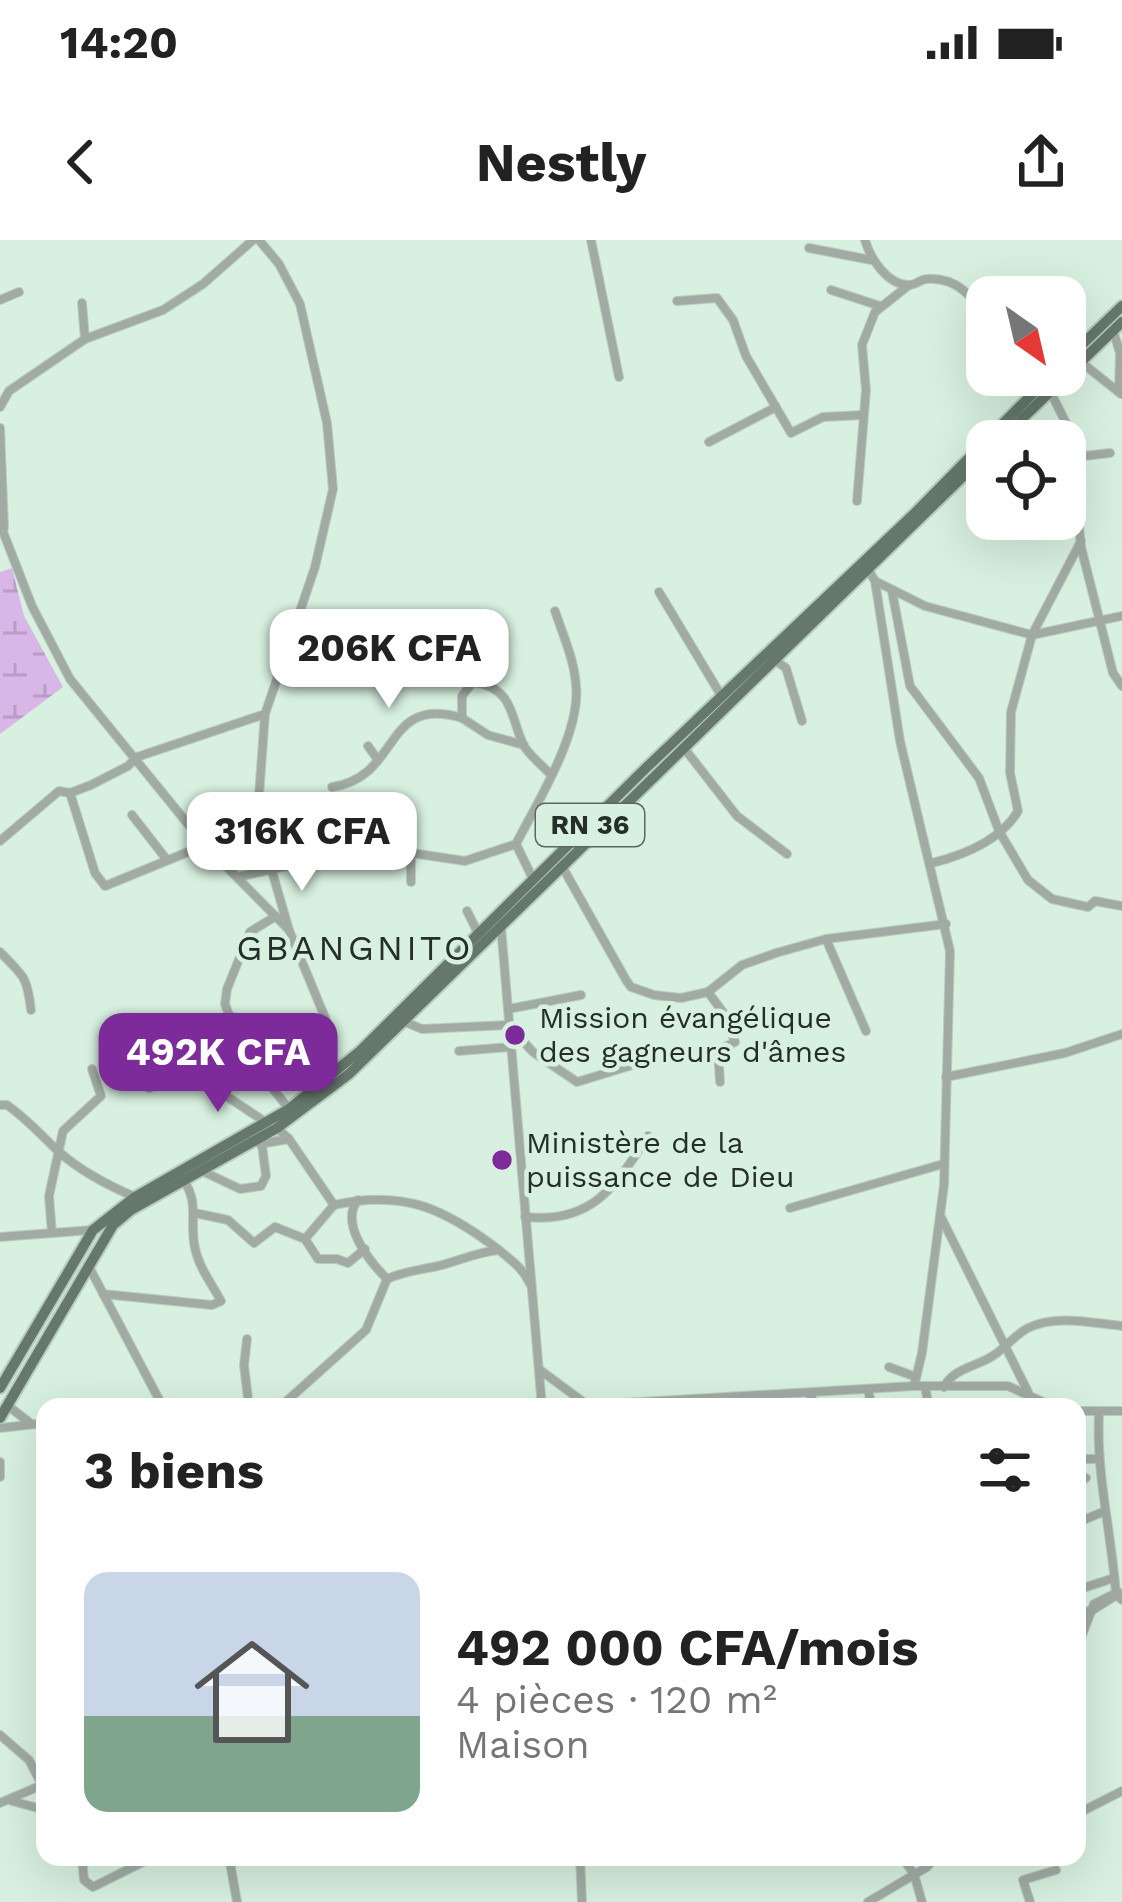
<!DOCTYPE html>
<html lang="fr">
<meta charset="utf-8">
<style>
body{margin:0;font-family:"Work Sans",sans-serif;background:#f2f2f2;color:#222;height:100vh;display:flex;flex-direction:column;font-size:45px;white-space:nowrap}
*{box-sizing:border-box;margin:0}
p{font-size:39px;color:#767676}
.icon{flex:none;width:66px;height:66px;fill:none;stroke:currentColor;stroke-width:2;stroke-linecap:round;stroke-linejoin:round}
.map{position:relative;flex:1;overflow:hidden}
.drawer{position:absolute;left:36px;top:1158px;width:1050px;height:468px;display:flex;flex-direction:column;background:#fff;border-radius:24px;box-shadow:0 12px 48px #0002}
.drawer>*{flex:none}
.needle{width:78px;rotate:146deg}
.fabs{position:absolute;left:966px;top:36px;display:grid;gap:24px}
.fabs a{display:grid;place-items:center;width:120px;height:120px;border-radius:24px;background:#fff;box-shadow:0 12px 48px #0002;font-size:60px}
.price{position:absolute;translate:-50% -102px;padding:0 27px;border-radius:24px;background:#fff;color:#222;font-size:39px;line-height:78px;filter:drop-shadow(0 3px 6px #0008)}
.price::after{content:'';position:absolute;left:50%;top:72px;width:36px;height:27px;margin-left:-18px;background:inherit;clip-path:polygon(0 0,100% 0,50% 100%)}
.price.active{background:#7d2a9a;color:#fff}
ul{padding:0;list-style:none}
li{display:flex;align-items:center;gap:36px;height:300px;padding:0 48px}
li+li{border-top:3px solid #e0e0e0}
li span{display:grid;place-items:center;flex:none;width:336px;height:240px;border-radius:24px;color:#555}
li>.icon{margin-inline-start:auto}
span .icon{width:144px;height:144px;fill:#fffc;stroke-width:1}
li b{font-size:51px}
h2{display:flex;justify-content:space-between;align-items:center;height:144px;padding:0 48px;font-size:51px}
.status{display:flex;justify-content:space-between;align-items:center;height:84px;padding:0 60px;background:#fff;direction:ltr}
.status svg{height:33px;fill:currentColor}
header{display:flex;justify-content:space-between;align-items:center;height:156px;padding:0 48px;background:#fff;font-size:54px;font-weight:700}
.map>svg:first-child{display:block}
.wetland{fill:url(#wetland-marsh)}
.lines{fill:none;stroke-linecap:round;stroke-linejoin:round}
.minor-casing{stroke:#b7cdbe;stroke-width:10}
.major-casing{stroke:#b7cdbe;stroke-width:14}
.minor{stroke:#a1aba4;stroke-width:8}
.major{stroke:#65786b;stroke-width:10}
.poi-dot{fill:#7d2a9a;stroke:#d7f0df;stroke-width:4.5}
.labels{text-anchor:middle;stroke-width:9;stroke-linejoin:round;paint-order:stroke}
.shield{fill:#d7f0df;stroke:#5a685f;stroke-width:3}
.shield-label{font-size:27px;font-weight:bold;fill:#252e28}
.poi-label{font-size:30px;fill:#252e28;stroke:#d7f0df;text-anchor:start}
.quarter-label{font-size:36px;letter-spacing:3px;fill:#252e28;stroke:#d7f0df}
</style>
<div class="status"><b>14:20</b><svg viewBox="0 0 49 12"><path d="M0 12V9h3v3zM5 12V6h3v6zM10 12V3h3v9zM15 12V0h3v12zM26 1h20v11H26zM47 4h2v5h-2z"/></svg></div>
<header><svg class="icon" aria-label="back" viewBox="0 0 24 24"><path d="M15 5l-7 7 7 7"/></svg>Nestly<svg class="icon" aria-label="share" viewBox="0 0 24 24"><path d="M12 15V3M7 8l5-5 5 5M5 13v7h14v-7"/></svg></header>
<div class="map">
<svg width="1122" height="1662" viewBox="0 0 1122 1662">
<defs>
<pattern id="wetland-marsh" width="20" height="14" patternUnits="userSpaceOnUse" patternTransform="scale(3)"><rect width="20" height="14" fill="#d8b6e7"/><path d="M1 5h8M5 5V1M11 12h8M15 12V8" fill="none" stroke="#b99dc6"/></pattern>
</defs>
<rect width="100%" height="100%" fill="#d7f0df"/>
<path class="wetland" d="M12,328L24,376L63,447L0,494V332Z"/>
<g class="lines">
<g class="minor-casing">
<g id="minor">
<path d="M259,0L279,24L300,64L327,183L333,249L315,327L265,474L258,569L261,593L289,690L326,780L332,821L330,835"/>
<path d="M591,0L619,137"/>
<path d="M865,0C870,18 887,45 909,45C916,45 921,39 927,39C957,37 973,57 987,79"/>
<path d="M809,8L871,20"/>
<path d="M831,50L880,66"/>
<path d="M0,60L19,52"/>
<path d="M677,61L717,58L733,80L746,116L791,193L823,177L863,175"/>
<path d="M82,63L85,99"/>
<path d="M1113,90L1120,113L1119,152"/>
<path d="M1081,122L1121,154"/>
<path d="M1047,153L1053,157L1070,191L1081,307L1113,433L1122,446"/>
<path d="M0,167L9,151L85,99L163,70L203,44L253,0"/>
<path d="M0,188L4,288"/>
<path d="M709,202L776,167"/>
<path d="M1075,217L1110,213"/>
<path d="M857,261L866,150L862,105L875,72L909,45"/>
<path d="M0,284L32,366L70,439L205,605L288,689"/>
<path d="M869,331L875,341L900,501L950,711L944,945L922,1113L914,1146"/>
<path d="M875,341L925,366L1032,395L1122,376"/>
<path d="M892,351L910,446L979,538L999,591L1028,640L1052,659L1088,667L1095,661L1122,666"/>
<path d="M659,352L722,457"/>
<path d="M776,421L786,428L802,481"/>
<path d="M524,505L488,495L462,478V456L473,442C515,448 510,478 524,506C530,516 543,526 551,535"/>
<path d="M368,506L378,520"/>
<path d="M684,508L737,576L787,614"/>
<path d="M332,547C402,537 382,454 462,478"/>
<path d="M70,553L95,633L105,646L205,605"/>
<path d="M132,575L167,620"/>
<path d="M0,601L59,551L70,553L91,545L128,526L137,517L265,474"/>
<path d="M516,604L533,639"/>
<path d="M932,623C964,615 1001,600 1018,571L1010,533L1011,472L1032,395L1081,301"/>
<path d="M563,628L626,740L631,747L654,755L681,758L708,752L742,725L776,713L826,699L946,684"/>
<path d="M238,637L371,607L465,621L516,604C538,561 581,493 576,445C574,419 563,395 555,371"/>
<path d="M411,642V615"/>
<path d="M467,671L478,693"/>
<path d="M276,676L250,692L227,749L225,764L229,775L247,785L251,821L289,869"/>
<path d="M501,687L542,1167"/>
<path d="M826,699L866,791"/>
<path d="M0,712C23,736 27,735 31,770"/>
<path d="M708,752L725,775L735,802L718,810L720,842"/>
<path d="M508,769L581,755"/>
<path d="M405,782L422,789L508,785L533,812L577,842L649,820L718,810"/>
<path d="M459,811L510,807"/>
<path d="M946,837L1065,813L1122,794"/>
<path d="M149,848L186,835L196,836L267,883"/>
<path d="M0,865H7C27,879 41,895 58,911C80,931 107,945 135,957"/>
<path d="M277,888L289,899L334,965L305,999L318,1019H337L348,1023L365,1009"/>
<path d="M260,904L289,899"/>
<path d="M202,931L240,949L261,946L266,936L262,905"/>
<path d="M358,960C339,983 369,1021 387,1039"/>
<path d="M334,965C404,949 445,969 499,1010C512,1021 523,1028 530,1044"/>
<path d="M790,968L943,924"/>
<path d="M195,973L228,980L254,1003L275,987L305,999"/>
<path d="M525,977C592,984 615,947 648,896"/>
<path d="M941,977L1028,1152"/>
<path d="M52,993L49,956L63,891L101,856L92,829"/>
<path d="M0,997L92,990"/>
<path d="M88,1025L163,1167"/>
<path d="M103,1054L212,1065L221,1061C212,1044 199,1028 195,1008C189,983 200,962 183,940"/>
<path d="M247,1099L244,1125L249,1167"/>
<path d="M889,1127L916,1137"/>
<path d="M540,1130L586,1164"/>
<path d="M925,1147L929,1167"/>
<path d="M944,1147C953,1129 974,1127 991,1117C1004,1110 1014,1095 1028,1088C1056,1074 1092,1083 1122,1086"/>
<path d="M810,1155L817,1167"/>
<path d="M7,1165L30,1183"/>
<path d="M1025,1165L1027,1167"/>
<path d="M280,1167L366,1090L387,1039C405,1031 419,1030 438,1026C459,1021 477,1012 499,1010"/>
<path d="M556,1167L914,1146H1008L1054,1167"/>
<path d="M867,1167L871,1163L868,1150"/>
<path d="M1077,1171H1122"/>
<path d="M1099,1174C1096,1236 1112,1295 1116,1355L1122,1360"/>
<path d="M0,1188L45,1183"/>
<path d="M1077,1219H1097"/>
<path d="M0,1222V1237"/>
<path d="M1077,1243L1086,1238"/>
<path d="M1077,1278L1086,1279L1105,1271"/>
<path d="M1077,1350L1114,1338"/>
<path d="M1077,1372L1091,1371L1115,1356"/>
<path d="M1077,1408L1094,1364L1118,1352"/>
<path d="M0,1495L29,1520L42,1545L0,1563"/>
<path d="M12,1561L45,1570"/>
<path d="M1077,1574L1122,1551"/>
<path d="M82,1617L84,1640L93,1647L153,1617"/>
<path d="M229,1617L237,1662"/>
<path d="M580,1617L582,1662"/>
<path d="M902,1617L914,1634L922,1662"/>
<path d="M868,1662L927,1627L936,1617"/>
<path d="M1030,1662L1023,1640L1056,1630"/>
</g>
</g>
<g class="major-casing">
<g id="major">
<path d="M1065,121L1122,66"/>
<path d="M999,201L1122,82"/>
<path d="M0,1148L93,990L135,957L289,869L360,811L646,528L913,275L1051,135"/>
<path d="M0,1178L113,985L131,970L277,888L349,834L987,213"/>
</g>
</g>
<use href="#minor" class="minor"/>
<use href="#major" class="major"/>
</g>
<g class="poi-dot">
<circle cx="515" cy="795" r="12"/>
<circle cx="502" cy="920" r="12"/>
</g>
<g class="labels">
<rect class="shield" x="536" y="564" width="108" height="42" rx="9"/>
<g class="shield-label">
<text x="590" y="594">RN 36</text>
</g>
<g class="poi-label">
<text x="539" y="788">Mission évangélique<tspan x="539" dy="34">des gagneurs d'âmes</tspan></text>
<text x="526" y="913">Ministère de la<tspan x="526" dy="34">puissance de Dieu</tspan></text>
</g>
<g class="quarter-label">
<text x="355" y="720">GBANGNITO</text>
</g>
</g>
</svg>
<div class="fabs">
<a><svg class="needle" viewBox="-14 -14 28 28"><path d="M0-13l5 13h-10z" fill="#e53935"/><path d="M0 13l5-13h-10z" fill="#767676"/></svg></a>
<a><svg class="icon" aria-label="locate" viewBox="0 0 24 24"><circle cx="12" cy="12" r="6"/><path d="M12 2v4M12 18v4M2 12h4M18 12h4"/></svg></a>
</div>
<b class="price" style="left:389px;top:471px">206K CFA</b>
<b class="price" style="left:302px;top:654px">316K CFA</b>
<b class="price active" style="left:218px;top:875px">492K CFA</b>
<section class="drawer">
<h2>3 biens<svg class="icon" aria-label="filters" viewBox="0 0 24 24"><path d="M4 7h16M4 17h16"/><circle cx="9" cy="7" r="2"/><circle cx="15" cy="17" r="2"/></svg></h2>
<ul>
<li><span style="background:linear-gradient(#c9d6e8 60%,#7fa58c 0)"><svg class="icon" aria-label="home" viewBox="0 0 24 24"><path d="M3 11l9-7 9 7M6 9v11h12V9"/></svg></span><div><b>492 000 CFA/mois</b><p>4 pièces · 120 m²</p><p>Maison</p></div></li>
</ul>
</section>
</div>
